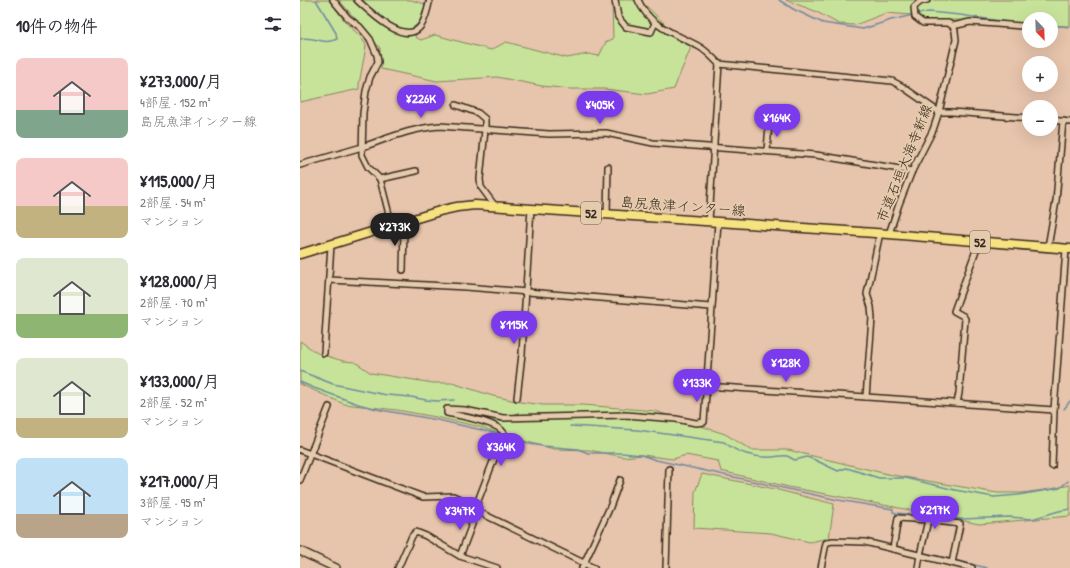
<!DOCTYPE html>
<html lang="ja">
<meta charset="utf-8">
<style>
body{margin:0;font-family:"Patrick Hand","Klee One",sans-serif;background:#f7f7f7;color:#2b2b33;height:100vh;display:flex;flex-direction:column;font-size:15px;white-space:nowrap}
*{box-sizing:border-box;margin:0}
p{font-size:13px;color:#7c7c81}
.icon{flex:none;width:22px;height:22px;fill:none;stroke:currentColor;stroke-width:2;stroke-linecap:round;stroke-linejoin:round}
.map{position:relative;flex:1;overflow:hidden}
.sheet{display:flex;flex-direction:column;background:#fff;width:300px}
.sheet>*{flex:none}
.needle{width:26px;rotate:157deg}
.tools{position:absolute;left:722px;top:12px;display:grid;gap:8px}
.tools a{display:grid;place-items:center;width:36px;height:36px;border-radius:50%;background:#fff;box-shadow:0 4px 16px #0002;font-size:20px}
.price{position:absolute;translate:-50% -34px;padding:0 9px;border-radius:14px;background:#7c3aed;color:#fff;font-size:13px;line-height:26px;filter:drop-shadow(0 1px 2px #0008)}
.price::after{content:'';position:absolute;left:50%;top:24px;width:12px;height:9px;margin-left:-6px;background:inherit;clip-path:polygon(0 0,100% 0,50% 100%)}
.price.on{background:#222;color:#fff}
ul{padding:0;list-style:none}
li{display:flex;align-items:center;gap:12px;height:100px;padding:0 16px}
li span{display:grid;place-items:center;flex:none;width:112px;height:80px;border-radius:8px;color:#555}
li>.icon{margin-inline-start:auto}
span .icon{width:48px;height:48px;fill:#fffc;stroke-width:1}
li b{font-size:17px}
h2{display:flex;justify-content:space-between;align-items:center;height:48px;padding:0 16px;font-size:17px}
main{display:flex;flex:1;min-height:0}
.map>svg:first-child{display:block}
.green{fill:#c7e39a;stroke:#81865c}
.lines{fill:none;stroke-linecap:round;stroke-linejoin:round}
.stream{stroke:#708b9e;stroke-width:1.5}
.street-casing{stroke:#3b2a1e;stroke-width:8}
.secondary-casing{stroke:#3b2a1e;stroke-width:10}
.primary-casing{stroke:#3b2a1e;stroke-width:11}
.street{stroke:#e5cbad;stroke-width:5}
.secondary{stroke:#e5cbad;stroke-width:7}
.primary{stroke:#f7e281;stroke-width:8}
.labels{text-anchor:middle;stroke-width:4;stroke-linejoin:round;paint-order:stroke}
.shield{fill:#e5cbad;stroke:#6e5a49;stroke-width:1}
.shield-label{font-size:13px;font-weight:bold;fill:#3b2a1e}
.street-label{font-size:14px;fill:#3b2a1e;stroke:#e5cbad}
</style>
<main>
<section class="sheet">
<h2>10件の物件<svg class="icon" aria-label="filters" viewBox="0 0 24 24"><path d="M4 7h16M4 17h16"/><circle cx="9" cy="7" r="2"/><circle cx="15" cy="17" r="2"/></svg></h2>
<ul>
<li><span style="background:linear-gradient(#f6c9c9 65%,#7fa58c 0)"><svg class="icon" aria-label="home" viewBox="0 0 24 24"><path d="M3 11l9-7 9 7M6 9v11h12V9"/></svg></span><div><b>¥273,000/月</b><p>4部屋 · 152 m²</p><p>島尻魚津インター線</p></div></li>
<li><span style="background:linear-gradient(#f6c9c9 60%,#c2b280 0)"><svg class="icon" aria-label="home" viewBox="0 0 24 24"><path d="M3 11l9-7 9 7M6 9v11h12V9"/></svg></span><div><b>¥115,000/月</b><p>2部屋 · 54 m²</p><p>マンション</p></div></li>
<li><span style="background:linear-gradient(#dfe7d0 70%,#8fb573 0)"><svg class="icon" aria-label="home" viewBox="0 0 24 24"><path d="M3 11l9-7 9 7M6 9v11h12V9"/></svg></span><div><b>¥128,000/月</b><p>2部屋 · 70 m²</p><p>マンション</p></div></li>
<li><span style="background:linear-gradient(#dfe7d0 75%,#c2b280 0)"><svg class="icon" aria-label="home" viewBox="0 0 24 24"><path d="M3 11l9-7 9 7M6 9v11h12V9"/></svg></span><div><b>¥133,000/月</b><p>2部屋 · 52 m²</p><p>マンション</p></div></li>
<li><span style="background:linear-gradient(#bfe0f5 70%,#b9a48a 0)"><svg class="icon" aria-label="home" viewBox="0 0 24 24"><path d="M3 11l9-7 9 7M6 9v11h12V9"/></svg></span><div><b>¥217,000/月</b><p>3部屋 · 95 m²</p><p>マンション</p></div></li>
</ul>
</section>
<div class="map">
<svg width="770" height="568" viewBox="0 0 770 568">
<rect width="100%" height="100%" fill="#e7c4ac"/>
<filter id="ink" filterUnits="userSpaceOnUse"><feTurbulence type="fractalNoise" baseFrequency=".025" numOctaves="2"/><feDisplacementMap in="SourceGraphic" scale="8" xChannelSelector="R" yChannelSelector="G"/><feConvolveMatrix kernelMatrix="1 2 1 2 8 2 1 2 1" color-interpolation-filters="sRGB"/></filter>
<g filter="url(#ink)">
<g class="green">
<path d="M0,0H29L47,24L60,36L66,45L65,52L59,84V89L0,102Z"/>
<path d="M39,0H111L128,5L115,37L121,40L135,35L191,50L206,42L267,58L288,54L299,56L306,42L313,39L312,0H342L343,3C359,17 373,35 392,45L379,76L374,89L347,94L304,89H271L242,86L197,77L137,81L81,69L80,48Z"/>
<path d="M486,0H618L616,1L611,15L586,13L555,25L539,24L515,11Z"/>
<path d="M633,0H770V26H751V19H729V26H725L671,20H624L617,15L615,8L621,4Z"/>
<path d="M0,341L17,353L43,361L55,362L71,373L133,383H152L193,396L220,402L243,405H283L355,411L425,434L451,450H488L587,474L697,493H722L751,489L770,485V516L679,524L631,514L489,487L421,471L418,461L386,455L373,459L342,455L324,457L289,450L254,449L209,437L181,427L136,417L97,410L44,404L0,384Z"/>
<path d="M402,474L470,488L534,504L529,538L510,542L471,533L394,528L395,492Z"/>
</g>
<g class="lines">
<g class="stream">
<path d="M61,0C70,8 96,30 108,30C113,30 117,25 120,21C123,15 124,7 126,0"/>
<path d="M479,0L493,9L523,23L563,29L591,20L613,15"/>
<path d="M617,14L629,12L660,15L714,23"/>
<path d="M722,24H729"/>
<path d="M751,25L770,27"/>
<path d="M0,39C14,35 23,46 37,39L36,33L16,0"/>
<path d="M0,371L33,384L71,392L87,395L111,397L126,400L137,401L154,400"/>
<path d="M0,382L14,388L58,404L81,410L138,420L199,434L219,439L229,444L243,446L278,449L288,453H322L341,455L356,460L538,500L593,509V512L596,513L662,519L710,517L732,519L759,511L770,509"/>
<path d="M764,409L770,401"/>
<path d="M270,426L337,430L424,442C437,453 455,458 472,457C477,457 482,455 487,456C490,457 492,459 495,460L507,457L515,460L538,471L546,468L550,469L579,478H606L655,490L694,497L718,495L760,488L768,481"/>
<path d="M596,513L591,545L651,559"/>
<path d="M654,560L687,568"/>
</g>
<g class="street-casing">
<g id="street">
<path d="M33,0L48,18L60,27L70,39L77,55L78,62L70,77L66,91L63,113L62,155L68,167L80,179L92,226"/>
<path d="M57,0C69,11 104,46 120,27C126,20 127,9 130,0"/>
<path d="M315,0L318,17L326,27L351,32L355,23"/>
<path d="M338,0C350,27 374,33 398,46C406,50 413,58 419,64L592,81L603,87L639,112H652L729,118"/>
<path d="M653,26L670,22L722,26"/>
<path d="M156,105L178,113L185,119V130L180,179L181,187L195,206"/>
<path d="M751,120L770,122"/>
<path d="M467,151L469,124"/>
<path d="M0,165C21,159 42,153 62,147C89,138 112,128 140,126L249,134L306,133L353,143L516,155L612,171"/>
<path d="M80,179L116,171"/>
<path d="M307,214L308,167"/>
<path d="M409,221L419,64"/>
<path d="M102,223L104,229L103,270"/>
<path d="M589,234L599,204L612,171L633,130L639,112L656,40L655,31L653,26L648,23H623L615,17L614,7L620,2L627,0"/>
<path d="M748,247L756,201L763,121"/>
<path d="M29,280L166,287L411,307"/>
<path d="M24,353L31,245"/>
<path d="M406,386L754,410L766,249"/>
<path d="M566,397L572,318L571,307L567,294L580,233"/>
<path d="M217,398L222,354L231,208"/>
<path d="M657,403L659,393L665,319L663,316L654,311L679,242"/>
<path d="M0,450L123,497L153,496L176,506"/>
<path d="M752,466L754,410"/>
<path d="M0,480L29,407"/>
<path d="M177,511L294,568"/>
<path d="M593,549L598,518L628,520"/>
<path d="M160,556L177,511L176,506L204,433C198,422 160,416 147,413V409L165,410L203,418L326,415L376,419L396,423L404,422L418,222"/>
<path d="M98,568L112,536L116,532L126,536L160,556L197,568"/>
<path d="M282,568L310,507L320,480"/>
<path d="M366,568L369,469"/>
<path d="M521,568L526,543L532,541L565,542L672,568"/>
<path d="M618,568L620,555L628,520L660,524L652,563"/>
</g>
</g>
<g class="secondary-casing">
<path id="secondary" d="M0,551L36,568"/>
</g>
<g class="primary-casing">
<path id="primary" d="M0,254L143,210L157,207L175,205L589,234L770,249"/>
</g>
<use href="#street" class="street"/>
<use href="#secondary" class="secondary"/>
<use href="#primary" class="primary"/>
</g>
</g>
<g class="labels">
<g class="shield">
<rect x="281" y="202" width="20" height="22" rx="3"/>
<rect x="670" y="231" width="20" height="22" rx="3"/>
</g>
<g class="shield-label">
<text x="291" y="218">52</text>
<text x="680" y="247">52</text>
</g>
<g class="street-label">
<text transform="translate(604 163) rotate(-68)" y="5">市道石垣大海寺新線</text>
<text transform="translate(383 206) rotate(4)" y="5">島尻魚津インター線</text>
</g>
</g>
</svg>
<div class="tools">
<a><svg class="needle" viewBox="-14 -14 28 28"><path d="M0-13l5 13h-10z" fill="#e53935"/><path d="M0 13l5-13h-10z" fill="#7c7c81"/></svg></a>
<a>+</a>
<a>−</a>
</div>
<b class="price" style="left:121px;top:119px">¥226K</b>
<b class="price" style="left:300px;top:125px">¥405K</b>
<b class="price" style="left:477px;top:138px">¥164K</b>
<b class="price on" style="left:95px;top:247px">¥273K</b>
<b class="price" style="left:214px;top:345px">¥115K</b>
<b class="price" style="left:486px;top:383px">¥128K</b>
<b class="price" style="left:397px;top:403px">¥133K</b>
<b class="price" style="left:201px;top:467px">¥364K</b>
<b class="price" style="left:635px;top:530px">¥217K</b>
<b class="price" style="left:160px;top:531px">¥347K</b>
</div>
</main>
